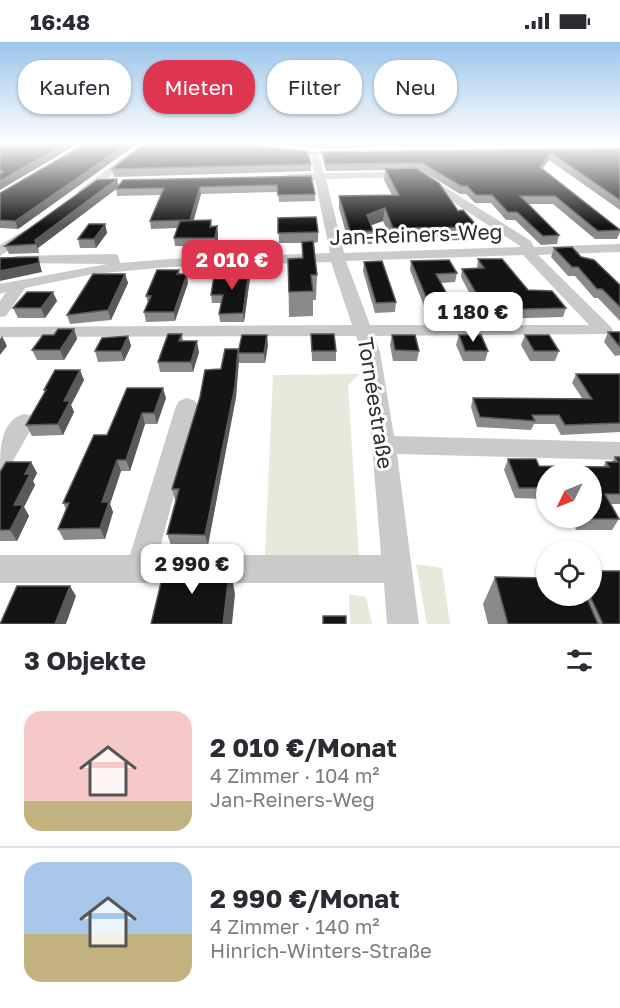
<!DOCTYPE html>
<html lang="de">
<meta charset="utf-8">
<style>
body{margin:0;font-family:"Golos Text",sans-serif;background:#f2f2f3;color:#2b2b33;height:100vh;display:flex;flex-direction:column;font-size:22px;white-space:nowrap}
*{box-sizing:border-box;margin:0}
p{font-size:20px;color:#7c7c81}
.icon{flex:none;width:33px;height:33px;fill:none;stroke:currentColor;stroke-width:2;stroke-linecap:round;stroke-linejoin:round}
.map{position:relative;height:582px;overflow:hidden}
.sheet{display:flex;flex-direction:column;background:#fff;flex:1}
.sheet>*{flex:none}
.guide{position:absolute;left:18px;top:18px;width:585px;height:54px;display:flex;gap:12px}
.needle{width:39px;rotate:227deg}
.fabs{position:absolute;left:536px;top:420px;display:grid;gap:12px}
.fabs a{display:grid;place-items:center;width:66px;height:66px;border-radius:50%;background:#fff;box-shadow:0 2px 4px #0004;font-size:30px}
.price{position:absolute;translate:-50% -51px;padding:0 14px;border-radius:12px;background:#fff;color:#222;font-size:20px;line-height:39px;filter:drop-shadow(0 2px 3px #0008)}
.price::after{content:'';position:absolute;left:50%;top:36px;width:18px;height:14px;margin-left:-9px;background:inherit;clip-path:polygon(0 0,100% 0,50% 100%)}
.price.on{background:#de3651;color:#fff}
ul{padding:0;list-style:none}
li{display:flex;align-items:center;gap:18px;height:150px;padding:0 24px}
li+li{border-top:2px solid #e1e1e2}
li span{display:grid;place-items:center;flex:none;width:168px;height:120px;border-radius:18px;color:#555}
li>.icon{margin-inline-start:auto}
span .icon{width:72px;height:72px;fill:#fffc;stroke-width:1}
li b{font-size:26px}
h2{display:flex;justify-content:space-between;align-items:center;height:72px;padding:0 24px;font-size:26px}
.pill{padding:0 21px;border-radius:24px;background:#fff;box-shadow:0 2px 4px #0004;font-size:21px;line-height:54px}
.pill.on{background:#de3651;color:#fff}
.status{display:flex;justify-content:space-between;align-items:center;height:42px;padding:0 30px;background:#fff;direction:ltr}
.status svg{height:16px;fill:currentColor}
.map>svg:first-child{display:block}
.green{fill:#e5eadb}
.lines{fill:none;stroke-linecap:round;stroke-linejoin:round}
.minor{fill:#cacaca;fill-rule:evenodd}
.tram{stroke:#828282;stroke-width:1.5}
.wall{fill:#8a8a8a}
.shaded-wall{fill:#5a5a5a}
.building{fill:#141414;stroke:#5a5a5a;stroke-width:1.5}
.labels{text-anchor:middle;stroke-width:6;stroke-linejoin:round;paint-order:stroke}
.street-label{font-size:21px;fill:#2d2d2d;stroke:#fff}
</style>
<div class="status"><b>16:48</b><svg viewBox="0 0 49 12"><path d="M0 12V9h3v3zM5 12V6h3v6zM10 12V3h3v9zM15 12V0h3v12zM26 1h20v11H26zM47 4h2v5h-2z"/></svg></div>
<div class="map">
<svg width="620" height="582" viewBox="0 0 620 582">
<rect width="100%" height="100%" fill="#fff"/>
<g class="green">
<path d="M360,332L348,343L359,515L265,514L273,333Z"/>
<path d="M416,522L442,526L450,582H427Z"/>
<path d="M349,552L366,555L372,582H350Z"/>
</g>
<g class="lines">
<g class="minor">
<path d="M141,102H151L86,153H78V149Z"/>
<path d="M310,109L318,111L324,131L421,130L531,199L534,205L620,202V210L538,213L610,284L613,288L610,292L374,294L380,310L394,394L620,400V418L397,412L419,582H387L384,541H0V513H130L176,364L179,359L187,356L195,359L198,364L158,513H381L372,403L362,310L356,294L0,295V285L352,283L331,220L170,225L93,232L25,246L6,274L0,275V259L6,250L0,252V242L107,222L11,221L9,218L16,214L113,212L118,213L120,221L170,217L330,211L315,138H289L284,135L289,132L314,131ZM415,135L520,204V205L344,211L326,137ZM523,213L589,283H370L346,219Z"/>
<path d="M25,188L30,189V195L0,214V203Z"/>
<path d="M24,372L32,374L35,380L9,426L0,429C0,408 0,379 24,372Z"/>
</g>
<path class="tram" d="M290,110L338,112"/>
</g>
<g class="wall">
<path d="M85,102H137L18,187L0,186V152Z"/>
<path d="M268,102H567L313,106Z"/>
<path d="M620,106V168L549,118L542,126L620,188V190L617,197H595L553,162H528L559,193L557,202L541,203L515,178H506L491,161H475L466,152H460L421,128H418L458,169L478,185L475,198L392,199L383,179L371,183L373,189L372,202H349L339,166V154L392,153L384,138L385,128L326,129L322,116V110Z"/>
<path d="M311,122V129L114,135L112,127Z"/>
<path d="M311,134L315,152V159L279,160L278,150L201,152L194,178H211L212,185L217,184L218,193L217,205L175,204L174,196L177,186L151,187L150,179L161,153L117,154L116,147L38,206L39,211L9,212L5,204L117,137L118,144Z"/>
<path d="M278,176L318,190V200L314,201L317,233L316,258H313V274L289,275L288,217L302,216V201H279Z"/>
<path d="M105,182L107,191L96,206H80L78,197Z"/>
<path d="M554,206L581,215L620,243V279L598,256H594L575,234H568L551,215Z"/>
<path d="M478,217L528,248L566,266L563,275L483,277L461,235L462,227L477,226Z"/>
<path d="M411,219L457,231L455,240L441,241L455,267L453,276L429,277L410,228Z"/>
<path d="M364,220L396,260L395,270L375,271L363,229Z"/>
<path d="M179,228L180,232L188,241L175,279L146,280L144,270L148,262L146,254Z"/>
<path d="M249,228L250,236L244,280H220L219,272L221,261H212L211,253L225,234Z"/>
<path d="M125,232L128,241L111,278L70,282L67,273Z"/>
<path d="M57,259L45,276H18L13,266Z"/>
<path d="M74,287L77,297L64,318H37L32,308L54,293Z"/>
<path d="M608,290H620V313L615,314L604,300Z"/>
<path d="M182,292L183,299L199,310L193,330H160L158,320Z"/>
<path d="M311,292L336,309V319H312Z"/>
<path d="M392,293L419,309L417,319H393L390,303Z"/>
<path d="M459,293L488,309L485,319H463L456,303Z"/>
<path d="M525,293L559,309L555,319H530L521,303Z"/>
<path d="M128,294L131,304L124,319L98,320L95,309Z"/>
<path d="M268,303L265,321H239V317L236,355L208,503H171L167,492L176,458H175L172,447L221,327L238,310Z"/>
<path d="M576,332H620V390L561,393L555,382H534L531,388L477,385L471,365L473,356H582L572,341Z"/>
<path d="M84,338L71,363L74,370L63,393L32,394L26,383L45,351L44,348Z"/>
<path d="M166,356L157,382H145L130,429H121L110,462L113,470L105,497L64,498L58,487L66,467L63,461L107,393Z"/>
<path d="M615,415H620V462H611L619,477L612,488H576L571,476H591V430H546V457L515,456L504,428L508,417L539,424L603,425L606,420H612Z"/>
<path d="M31,420L37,431L33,439L35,443L24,465L29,474L17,499H0V430Z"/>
<path d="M495,535L546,554H591L620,582H488L483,562Z"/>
</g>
<g class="shaded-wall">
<path d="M65,102H78L0,148V139Z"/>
<path d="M127,102H137L18,187L15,179Z"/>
<path d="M551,111L549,118L538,132L540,125Z"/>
<path d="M117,137L119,145L38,206L39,211L35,198Z"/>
<path d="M200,145L201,152L191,186L190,178Z"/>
<path d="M385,166L383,179L366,185L367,173Z"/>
<path d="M105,182L107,191L96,206L94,197Z"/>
<path d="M217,184L218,193L217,205L215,196Z"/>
<path d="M38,215L42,230L0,239V229Z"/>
<path d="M249,228L250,236L244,280L243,271Z"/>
<path d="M125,232L128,241L111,278L108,268Z"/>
<path d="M187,232L188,241L175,279L174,270Z"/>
<path d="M53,250L57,259L45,276L41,266Z"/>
<path d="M74,287L77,297L64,318L60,308Z"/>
<path d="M267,293L268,303L265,321L264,311Z"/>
<path d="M2,294L7,304L0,313V297Z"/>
<path d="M128,294L131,304L124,319L121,309Z"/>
<path d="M197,299L199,310L193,330L191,320Z"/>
<path d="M238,307L239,317L236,355L208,503L205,493Z"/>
<path d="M80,328L84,338L71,363L74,370L63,393L58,382L64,359Z"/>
<path d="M163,346L166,356L157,382L154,371Z"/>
<path d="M142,371L145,382L130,429L126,418Z"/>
<path d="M117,418L121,429L110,462L113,470L105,497L100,486L102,460Z"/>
<path d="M31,420L37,431L33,439L35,443L24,465L29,474L17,499L10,488L14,463L25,432Z"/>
<path d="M230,524L235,552L232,582H223Z"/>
<path d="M70,544L76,554L66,582H55Z"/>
</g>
<g class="building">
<path d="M0,102H65L0,139V131L4,129H0Z"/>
<path d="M85,102H127L15,179L0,178V151Z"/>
<path d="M144,102H231L307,109L311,122L112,127Z"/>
<path d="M620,106V158L551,111L540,125L620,188L598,189L555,154H520L559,193L543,194L517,170H508L492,153H476L467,144H461L422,121L326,122L322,110Z"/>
<path d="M416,126L439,141L458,169L463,168L478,185L393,186L385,166L367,173L373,189H350L339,154L399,153L385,127Z"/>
<path d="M311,134L315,152L278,153L277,143L200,145L190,178L150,179L164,146L116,147L123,138Z"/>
<path d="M117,137L35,198L36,202L5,204L97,138Z"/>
<path d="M316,175L318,190L278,191V176Z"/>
<path d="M211,178L210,185L217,184L215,196H174L180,179Z"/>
<path d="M89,182H105L94,197H78Z"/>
<path d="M313,199L317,233H311L313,249L289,250L288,217L303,216L302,200Z"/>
<path d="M572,205L581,215L594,218L620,243V265L602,247H597L578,225H572L554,206Z"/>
<path d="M38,215L39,221L0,229V216Z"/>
<path d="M478,217H502L528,248L552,249L566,266L486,268L462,227L484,226Z"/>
<path d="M449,218L457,231L436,232L455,267H431L411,219Z"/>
<path d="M382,219L396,260L376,261L364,220Z"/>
<path d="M157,228H179L177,232H187L174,270H144L151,254H146Z"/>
<path d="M227,228H249L243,271L219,272L223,253H211L214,234H225Z"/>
<path d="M93,232H125L108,268L67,273Z"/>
<path d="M27,250H53L41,266H13Z"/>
<path d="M58,287H74L60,308H32L43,293H54Z"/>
<path d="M608,290H620V304H619Z"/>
<path d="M168,292H182L179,299H197L191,320H158Z"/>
<path d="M311,292H334L336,309H312Z"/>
<path d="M242,293H267L264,311H238Z"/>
<path d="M392,293H415L419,309L395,308Z"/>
<path d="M459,293H481L488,309H465Z"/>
<path d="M525,293H549L559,309H534Z"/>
<path d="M128,294L121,309H95L102,296Z"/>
<path d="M225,307H238L235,344L205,493L167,492L179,447H172L200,355L205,328L221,327Z"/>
<path d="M55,328H80L64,359H70L58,382L26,383L46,348H44Z"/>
<path d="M576,332H620V381L565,383L559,373H532L535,379L480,375L473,356L592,357Z"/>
<path d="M127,346H163L154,371H142L126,418H117L102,460H109L100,486L58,487L69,461H63L94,393H107Z"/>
<path d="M615,415H620V452H605L619,477H582L581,476H591V430H546V446H519L508,417H536L539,424L609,425L606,420H618Z"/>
<path d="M6,420H31L25,432H30L14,463H23L10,488H0V430Z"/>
<path d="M165,524H230L223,582H151Z"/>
<path d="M591,529H620V582H603L590,554Z"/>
<path d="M495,535L546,536V554H586L598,582H508Z"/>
<path d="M17,544H70L55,582H0Z"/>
<rect x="323" y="574" width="23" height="8"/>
</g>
<linearGradient id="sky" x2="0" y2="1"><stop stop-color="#9bc5e9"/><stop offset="0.55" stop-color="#fff"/><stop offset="1" stop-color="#fff" stop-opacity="0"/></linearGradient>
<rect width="620" height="184" fill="url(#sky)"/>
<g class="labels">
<g class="street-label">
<text transform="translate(416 193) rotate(-2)" y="7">Jan-Reiners-Weg</text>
<text transform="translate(375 361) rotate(81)" y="7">Tornéestraße</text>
</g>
</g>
</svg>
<div class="fabs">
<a><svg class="needle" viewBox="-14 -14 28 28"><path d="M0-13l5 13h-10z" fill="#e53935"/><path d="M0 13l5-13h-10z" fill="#7c7c81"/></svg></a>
<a><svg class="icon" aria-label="locate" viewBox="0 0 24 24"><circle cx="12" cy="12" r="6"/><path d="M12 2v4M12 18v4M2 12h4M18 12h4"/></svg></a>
</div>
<b class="price on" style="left:232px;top:249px">2 010 €</b>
<b class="price" style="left:473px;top:301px">1 180 €</b>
<b class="price" style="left:192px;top:553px">2 990 €</b>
<div class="guide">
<a class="pill">Kaufen</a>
<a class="pill on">Mieten</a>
<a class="pill">Filter</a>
<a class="pill">Neu</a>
</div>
</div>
<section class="sheet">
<h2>3 Objekte<svg class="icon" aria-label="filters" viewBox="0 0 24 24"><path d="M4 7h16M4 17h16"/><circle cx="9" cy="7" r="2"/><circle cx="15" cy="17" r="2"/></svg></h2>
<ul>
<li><span style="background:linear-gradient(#f6c9c9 75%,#c2b280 0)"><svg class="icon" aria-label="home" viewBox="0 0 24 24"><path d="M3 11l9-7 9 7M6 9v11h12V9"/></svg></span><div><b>2 010 €/Monat</b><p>4 Zimmer · 104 m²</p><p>Jan-Reiners-Weg</p></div></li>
<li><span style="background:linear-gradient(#a9c7e8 60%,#c2b280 0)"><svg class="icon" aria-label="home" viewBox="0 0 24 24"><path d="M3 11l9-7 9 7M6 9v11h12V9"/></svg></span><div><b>2 990 €/Monat</b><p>4 Zimmer · 140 m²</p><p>Hinrich-Winters-Straße</p></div></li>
</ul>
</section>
